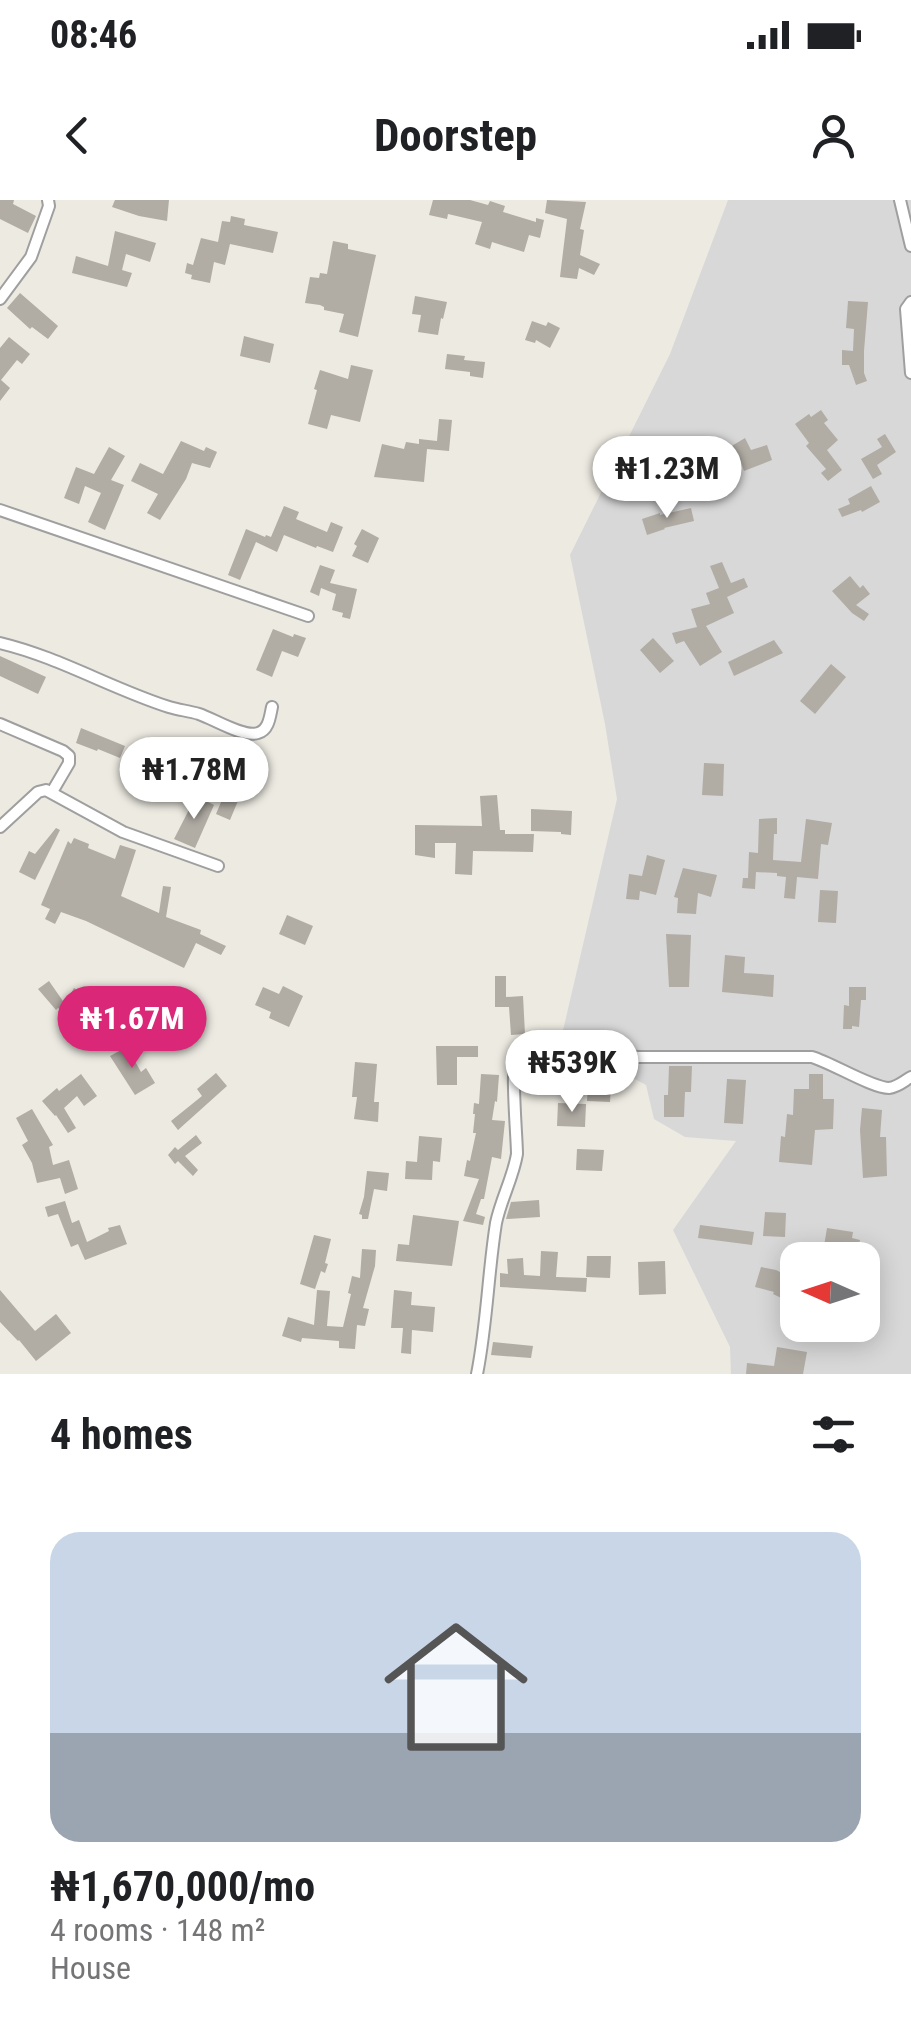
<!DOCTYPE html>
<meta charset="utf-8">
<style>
body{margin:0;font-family:"Roboto Condensed",sans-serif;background:#f6f6f6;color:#202124;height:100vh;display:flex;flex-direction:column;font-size:38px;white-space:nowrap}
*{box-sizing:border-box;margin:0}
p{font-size:32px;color:#757577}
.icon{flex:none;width:55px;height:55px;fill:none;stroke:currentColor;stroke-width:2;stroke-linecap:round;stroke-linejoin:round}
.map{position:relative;height:1174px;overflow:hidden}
.sheet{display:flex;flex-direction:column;background:#fff;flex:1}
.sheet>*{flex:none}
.needle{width:65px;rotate:273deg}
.fabs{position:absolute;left:780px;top:1042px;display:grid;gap:20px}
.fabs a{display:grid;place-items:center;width:100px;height:100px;border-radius:20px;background:#fff;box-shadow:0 5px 25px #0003;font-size:50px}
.price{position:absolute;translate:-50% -85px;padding:0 22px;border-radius:35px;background:#fff;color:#222;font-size:32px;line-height:65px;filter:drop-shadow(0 2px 5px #0008)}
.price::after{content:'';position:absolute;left:50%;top:60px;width:30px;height:22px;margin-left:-15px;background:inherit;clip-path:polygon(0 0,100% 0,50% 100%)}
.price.active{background:#db2777;color:#fff}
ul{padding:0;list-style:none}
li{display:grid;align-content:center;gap:20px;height:530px;padding:0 50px}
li+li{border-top:2px solid #e0e0e0}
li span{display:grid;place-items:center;height:310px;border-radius:30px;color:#555}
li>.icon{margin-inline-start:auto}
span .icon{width:180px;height:180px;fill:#fffc;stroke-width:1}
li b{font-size:42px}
h2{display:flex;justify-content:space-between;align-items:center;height:120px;padding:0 50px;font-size:42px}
.status{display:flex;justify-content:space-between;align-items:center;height:70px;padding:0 50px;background:#fff;direction:ltr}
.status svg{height:28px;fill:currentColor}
header{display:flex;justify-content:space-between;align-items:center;height:130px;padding:0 50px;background:#fff;font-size:45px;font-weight:700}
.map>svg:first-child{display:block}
.residential{fill:#d9d8d8;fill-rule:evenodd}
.building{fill:#b1aca4}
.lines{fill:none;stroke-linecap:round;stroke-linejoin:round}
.minor-casing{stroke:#9f9f9f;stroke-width:14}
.minor{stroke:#fff;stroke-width:10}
</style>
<div class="status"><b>08:46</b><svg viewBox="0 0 49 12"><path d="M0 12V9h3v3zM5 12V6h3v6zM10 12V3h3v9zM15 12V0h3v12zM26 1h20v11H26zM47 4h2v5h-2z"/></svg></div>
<header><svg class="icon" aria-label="back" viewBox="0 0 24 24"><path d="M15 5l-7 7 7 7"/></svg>Doorstep<svg class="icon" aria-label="person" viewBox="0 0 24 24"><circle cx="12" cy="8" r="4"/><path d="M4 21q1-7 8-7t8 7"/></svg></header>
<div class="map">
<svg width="911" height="1174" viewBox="0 0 911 1174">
<rect width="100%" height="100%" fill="#eceae1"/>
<path class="residential" d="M728,0H911V1174H731L730,1147L673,1030L736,941L685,937L654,919L646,885L561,839L617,599L605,524L570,355L670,154ZM798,1060H862V1125H798Z"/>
<g class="building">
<path d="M0,0H14L13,4L36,16L28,33L0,19Z"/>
<path d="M115,0H169L167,21L139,16L112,7Z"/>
<path d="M433,0H470L488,5L490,1L505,6L503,12L536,22V18L544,20L540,38L529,35L524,52L492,42L490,49L475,44L482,22L448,14L447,19L429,15Z"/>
<path d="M547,0L586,2L580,29L584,30L580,55L600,64L594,75L579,68L577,79L560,77L567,19L545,13Z"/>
<path d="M231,16L245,19L244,25L278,32L273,53L230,44L225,65L214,62L210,83L191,79L192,75L185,73L187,63L193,65L201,38L218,42L222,21L230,22Z"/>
<path d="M115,31L156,43L150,62L126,54L122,70L132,73L127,87L72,73L76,56L108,66Z"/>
<path d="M333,41L348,44V49L376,55L358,137L339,132L344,114L324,110V107L320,105L305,103L310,77L319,78L320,73L327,74Z"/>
<path d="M20,93L58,126L48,139L32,127L30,129L7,108Z"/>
<path d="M415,96L447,102L443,119L441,118L438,135L418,132L421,115L412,114Z"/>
<path d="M848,101L868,102L864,151V173L867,181L856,185L849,165H842V150L853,151L854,129L846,128Z"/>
<path d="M532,121L546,126L548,122L560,128L550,148L536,140L535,143L525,140Z"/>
<path d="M244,136L274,144L270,163L240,156Z"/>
<path d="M9,137L30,154L22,164L17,160L1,180L10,188L0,201V148Z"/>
<path d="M447,154L465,156L464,160L485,162L483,178L470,176V172L445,169Z"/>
<path d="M351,165L373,170L360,222L331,215L327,229L308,224L317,190L314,189L320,170L348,179Z"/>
<path d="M821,210L828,220L824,223L838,240L827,250L842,270L828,281L821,273L826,269L806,246L809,243L795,224L809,214L811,217Z"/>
<path d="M439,219L452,220L449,251L427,249L424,282L374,277L382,244L404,249L406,242L419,244V239L437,241Z"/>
<path d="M885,234L896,252L877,265L882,274L873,279L861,259L882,247L877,239Z"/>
<path d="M745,238L751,250L767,245L772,260L744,271L738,253L734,255L730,247Z"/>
<path d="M181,241L204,251L206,247L217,252L210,268L192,263L186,279L160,320L147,313L158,294L131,281L140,263L163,274Z"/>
<path d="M109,247L125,256L111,280L124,285L105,330L88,322L101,293L85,286L79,304L64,298L76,267L94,274Z"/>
<path d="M871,286L880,302L862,312L861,310L842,317L838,309L850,304L848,299Z"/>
<path d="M284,306L299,312L296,319L327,332L331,322L343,327L333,352L317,346L316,348L284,335L277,352L256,342L240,380L228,375L246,329L265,337L266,335L271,337Z"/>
<path d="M691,308L694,321L664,328L665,329L647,335L642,319L660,313V315Z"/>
<path d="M362,329L379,338L368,363L352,356L357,346L354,344Z"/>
<path d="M722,362L731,383L744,378L748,387L727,397L734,413L706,426L722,452L700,466L684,441L676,444L672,433L697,427L691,409L710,404L706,393L719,388L710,366Z"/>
<path d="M320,365L335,370L330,383L357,389L350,419L342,417L343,413L332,410L336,394L321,388L319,396L310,392Z"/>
<path d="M850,376L860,388L863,385L870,394L856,405L869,414L864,421L852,413L832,391Z"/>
<path d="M273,429L293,437L294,434L306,438L298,457L282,451L272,477L256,470Z"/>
<path d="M653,438L674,461L660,473L640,450Z"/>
<path d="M774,440L783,453L734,476L728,462Z"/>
<path d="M0,456L46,477L38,494L0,476Z"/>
<path d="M831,464L846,477L815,514L800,501Z"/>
<path d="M81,528L125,546L120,558L98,549L97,551L76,543Z"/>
<path d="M241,555L264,564L259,576L250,572L230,620L216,614Z"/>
<path d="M704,563L724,564L723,596L702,595Z"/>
<path d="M497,595L500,630H505V634H534L533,652L473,651L472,675L455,674L456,643H435V658L415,655V625L482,626L480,596Z"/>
<path d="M196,596L214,605L195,648L174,639Z"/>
<path d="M531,609L572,611L571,635L561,634V632L531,631Z"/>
<path d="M777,618V634H774L773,660L801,662L806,619L832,623L828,645L821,644L818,679L797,677L795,699L784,698L786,677L777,676V673L756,672L755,689L742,688L743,678H748L749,652L758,653L759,619Z"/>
<path d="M56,628L60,630L35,680L19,672L29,651L35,654Z"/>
<path d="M74,638L89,644L88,648L115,659L120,645L136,650L121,696L159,713L163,686L171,687L166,717L201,730L200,734L226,746L221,755L196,743L184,768L86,721L61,712L55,724L45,719L50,709L41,705L68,641L71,644Z"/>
<path d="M647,655L665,660L656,695L640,691L639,700L626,699L629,674L642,676Z"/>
<path d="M683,668L717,675L711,697L698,693L696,714L677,713L678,698L674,697Z"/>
<path d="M820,690L838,691L836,723L818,722Z"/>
<path d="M287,715L313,726L305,745L279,734Z"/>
<path d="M666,734L691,735L689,787H669Z"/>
<path d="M725,755L745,757L744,773L774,775L773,797L722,792Z"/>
<path d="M495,776H506V797L523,796L525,834L511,835L509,807H495Z"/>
<path d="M49,781L65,804L74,788L88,797L81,808L91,815L85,825L58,808L56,810L38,789Z"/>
<path d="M283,786L303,796L289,827L269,818L271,812L255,805L263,787L279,794Z"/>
<path d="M849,787H866V800H861L859,827L852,826V829H843L844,805L849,806Z"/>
<path d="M436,846H478V857H457V885H437Z"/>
<path d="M127,847L141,872L146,868L155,883L135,895L110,856Z"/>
<path d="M355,862L377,864L374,902H379L378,922L354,919L357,897H352Z"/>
<path d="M669,866H692L691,892H685L684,917H664V895H668Z"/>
<path d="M589,869L612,870L610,902L587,901Z"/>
<path d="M216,873L227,886L178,930L171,921L202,896L197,889Z"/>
<path d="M81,874L97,896L84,906L77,896L64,908L76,928L68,933L56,915L55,916L42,901L57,888L59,891Z"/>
<path d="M481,874L499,875L497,902L495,901L492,920L505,921L501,959L492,957L484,999H481L476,1014L485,1017L483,1025L463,1021L479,979L464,976L467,960L470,961L476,933H473L475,914H473L474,903L479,904Z"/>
<path d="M809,874H823V899H834L833,929L815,930L812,965L779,962L781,936L785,937L787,914L793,915L794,889H809Z"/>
<path d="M727,879L746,880L743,924L724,923Z"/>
<path d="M558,903L586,904L585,927L557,926Z"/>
<path d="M862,908L882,910L880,937H886L887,976L863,978L860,930Z"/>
<path d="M32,909L53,945L49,947L53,965L69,960L78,989L65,994L60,978L37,983L32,963L22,945L28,941L16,918Z"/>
<path d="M196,935L202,943L185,956L198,970L193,976L178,961L175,964L168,955L175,947L178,950Z"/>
<path d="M419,936L442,938L440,962L433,961L432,980L405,979L406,961L417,962Z"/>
<path d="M577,949L604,950L602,971L576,970Z"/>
<path d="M367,971L389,973L387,991L374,989L368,1019H362V1015L359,1014L364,997Z"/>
<path d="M539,1000L540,1017L506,1019L511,1002Z"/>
<path d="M65,1001L72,1023L79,1020L87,1042L109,1031L108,1028L120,1025L127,1044L85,1060L78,1044L71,1047L58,1014L48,1017L45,1007Z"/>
<path d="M765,1012L786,1013L785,1037L763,1036Z"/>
<path d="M413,1015L459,1021L452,1066L396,1061L398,1044L409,1045Z"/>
<path d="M700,1025L754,1032L752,1045L698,1038Z"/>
<path d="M827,1028L853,1032L852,1038L860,1040L856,1060H831L833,1048L824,1046Z"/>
<path d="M314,1035L331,1039L325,1063L328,1064L325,1073L321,1071L315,1089L300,1084Z"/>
<path d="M362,1049L376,1050L375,1066L363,1108L369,1109L365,1126L357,1125L355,1149L339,1148V1141L302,1138L301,1142L282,1136L288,1117L314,1125L317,1090L330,1091L327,1126L343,1127L351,1094L348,1093L352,1076L360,1078Z"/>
<path d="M541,1051L558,1052L556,1077L587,1078L586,1092L500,1087V1073L508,1074L507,1059L523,1058L524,1075L540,1076Z"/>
<path d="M587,1056H611L610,1078L586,1077Z"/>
<path d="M665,1061L666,1094L639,1095L638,1062Z"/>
<path d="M761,1067L776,1070L798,1081V1106L773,1094L774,1092L755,1087Z"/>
<path d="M0,1090L35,1131L56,1114L71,1133L36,1161L19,1140L18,1141L0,1122Z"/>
<path d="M394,1090L412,1092L411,1105L435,1107L433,1132L412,1130L411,1154L401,1153L403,1128H391Z"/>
<path d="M493,1142L533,1146L531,1158L491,1155Z"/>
<path d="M777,1147L807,1152L803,1174H746L747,1163L774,1166Z"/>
</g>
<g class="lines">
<g class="minor-casing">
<g id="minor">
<path d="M900,0L911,46"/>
<path d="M0,99L31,57L49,6L48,0"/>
<path d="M911,102L906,109L911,173"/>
<path d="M0,310L308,416"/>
<path d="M0,443C59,457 112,489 169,507C179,510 189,511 199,514C214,519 244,538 258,533C269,530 270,516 272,507"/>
<path d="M0,524L63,551L69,556V563L52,592"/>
<path d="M0,627L38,592L46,590L123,632L218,666"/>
<path d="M477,1174C487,1124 488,1073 496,1023C501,999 513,978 517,954C517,938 510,862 517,853C519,850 529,847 532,845L638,857H812C832,863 872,888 889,888C898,887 904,881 911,877"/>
</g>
</g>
<use href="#minor" class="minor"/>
</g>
</svg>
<div class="fabs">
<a><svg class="needle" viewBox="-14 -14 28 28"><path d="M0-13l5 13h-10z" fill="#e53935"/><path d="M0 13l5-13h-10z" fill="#757577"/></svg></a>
</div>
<b class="price" style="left:667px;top:321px">₦1.23M</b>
<b class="price" style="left:194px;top:622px">₦1.78M</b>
<b class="price active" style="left:132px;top:871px">₦1.67M</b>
<b class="price" style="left:572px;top:915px">₦539K</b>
</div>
<section class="sheet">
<h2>4 homes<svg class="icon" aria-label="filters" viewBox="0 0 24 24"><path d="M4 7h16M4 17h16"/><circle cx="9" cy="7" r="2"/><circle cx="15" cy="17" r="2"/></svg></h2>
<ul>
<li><span style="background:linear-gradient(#c9d6e8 65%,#9aa5b1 0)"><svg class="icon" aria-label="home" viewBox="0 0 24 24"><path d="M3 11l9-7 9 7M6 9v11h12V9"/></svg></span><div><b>₦1,670,000/mo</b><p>4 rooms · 148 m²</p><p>House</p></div></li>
</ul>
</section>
